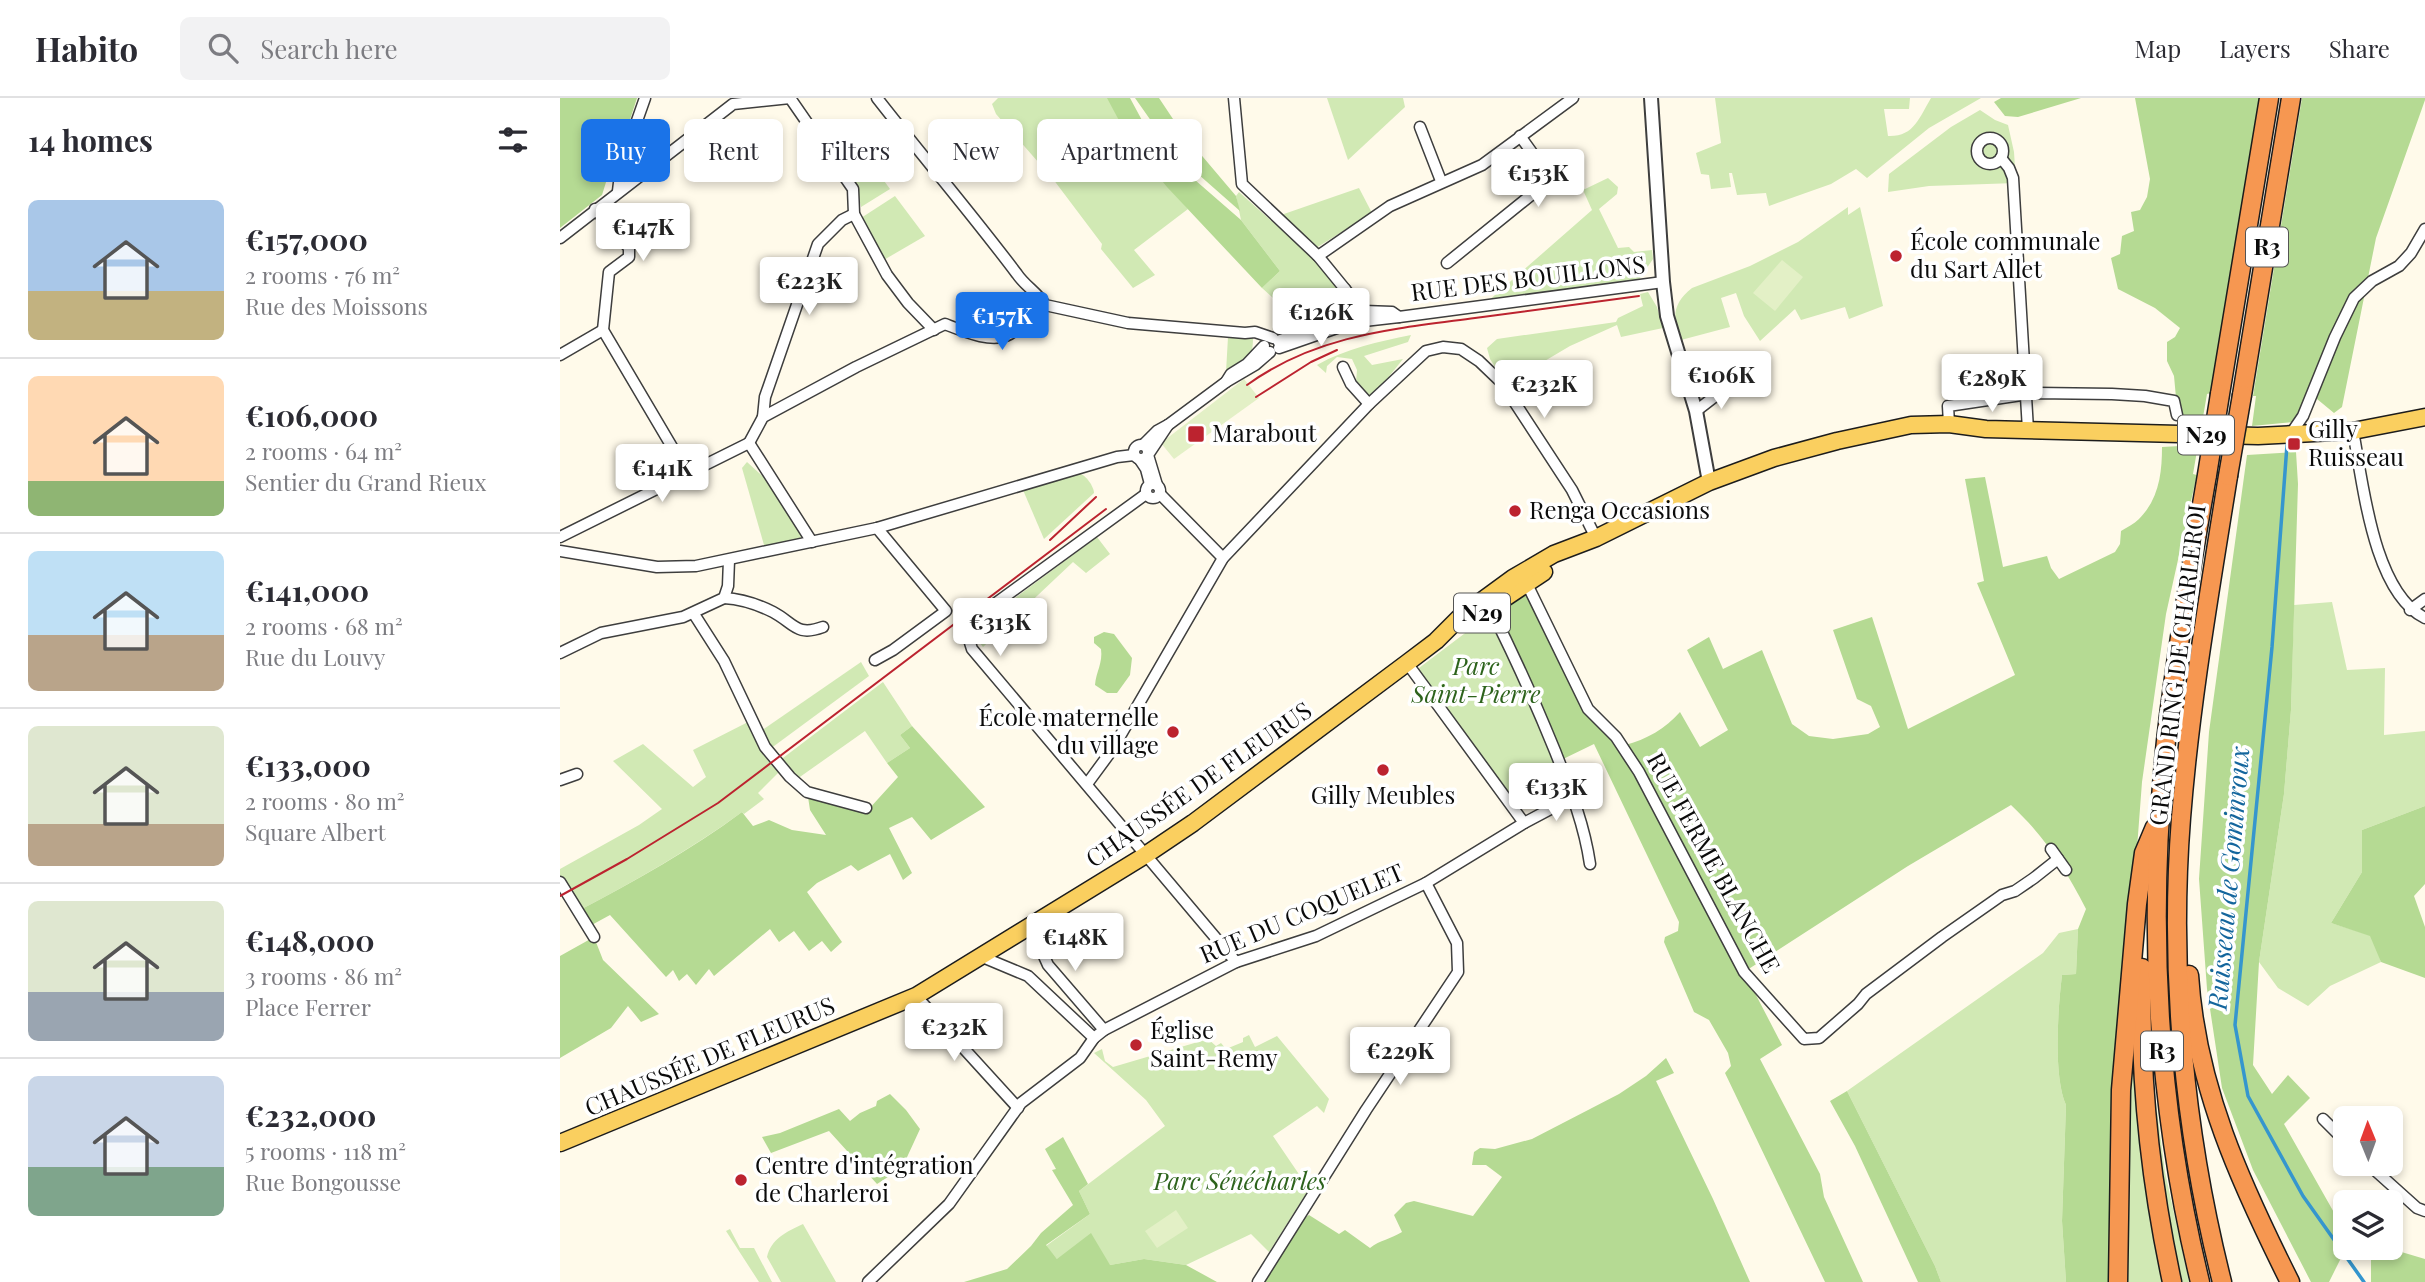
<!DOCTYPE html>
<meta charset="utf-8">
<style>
body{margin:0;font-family:"Playfair Display",serif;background:#f2f2f3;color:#2b2b33;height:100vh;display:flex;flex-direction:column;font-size:26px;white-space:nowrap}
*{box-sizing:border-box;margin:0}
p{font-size:23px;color:#7c7c81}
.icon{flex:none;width:38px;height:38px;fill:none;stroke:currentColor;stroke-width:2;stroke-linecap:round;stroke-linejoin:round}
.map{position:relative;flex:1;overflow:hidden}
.sheet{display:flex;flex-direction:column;background:#fff;width:560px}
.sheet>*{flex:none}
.banner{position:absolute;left:21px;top:21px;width:665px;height:63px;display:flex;gap:14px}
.needle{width:46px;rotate:359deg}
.fabs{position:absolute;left:1773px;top:1008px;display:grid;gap:14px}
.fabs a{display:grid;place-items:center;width:70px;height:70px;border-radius:10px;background:#fff;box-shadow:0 4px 10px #0003;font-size:35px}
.price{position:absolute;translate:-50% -60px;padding:0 16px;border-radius:7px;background:#fff;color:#222;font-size:23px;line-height:46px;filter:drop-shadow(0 2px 4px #0008)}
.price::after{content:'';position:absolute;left:50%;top:42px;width:21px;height:16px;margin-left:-10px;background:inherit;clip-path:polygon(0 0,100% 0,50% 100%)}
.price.selected{background:#1a73e8;color:#fff}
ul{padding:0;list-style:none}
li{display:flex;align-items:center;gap:21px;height:175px;padding:0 28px}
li+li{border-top:2px solid #e1e1e2}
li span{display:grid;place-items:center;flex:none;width:196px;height:140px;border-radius:10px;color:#555}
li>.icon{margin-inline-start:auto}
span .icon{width:84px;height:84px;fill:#fffc;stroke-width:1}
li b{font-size:30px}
h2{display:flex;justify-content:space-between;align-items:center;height:84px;padding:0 28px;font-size:30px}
.chip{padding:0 24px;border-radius:10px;background:#fff;box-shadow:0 4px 10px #0003;font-size:24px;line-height:63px}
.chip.selected{background:#1a73e8;color:#fff}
header{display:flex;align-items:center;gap:42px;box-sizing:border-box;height:98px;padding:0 35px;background:#fff;border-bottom:2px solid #e1e1e2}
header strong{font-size:33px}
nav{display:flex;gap:38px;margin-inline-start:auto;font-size:24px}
.search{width:490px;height:63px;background:#f2f2f3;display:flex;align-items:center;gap:18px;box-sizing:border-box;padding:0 24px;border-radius:10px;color:#7c7c81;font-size:26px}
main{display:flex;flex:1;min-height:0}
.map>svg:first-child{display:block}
.green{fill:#d1e9b4}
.forest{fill:#b5da93}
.pitch{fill:#e3f0c6}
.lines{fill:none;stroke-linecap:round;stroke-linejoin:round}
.stream{stroke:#3596ce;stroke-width:3.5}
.minor-casing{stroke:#3e3e3e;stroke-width:13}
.tertiary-casing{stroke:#3e3e3e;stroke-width:16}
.primary-casing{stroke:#1c1c1c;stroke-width:19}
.motorway-casing{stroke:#1c1c1c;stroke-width:21}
.minor{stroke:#fff;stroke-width:10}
.tertiary{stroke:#fff;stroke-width:12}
.primary{stroke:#facf5f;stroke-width:16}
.motorway{stroke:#f69751;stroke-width:18}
.tram{stroke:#bc232f;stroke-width:2}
.motorway-bridge-casing{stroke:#1c1c1c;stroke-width:21;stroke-linecap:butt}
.motorway-bridge{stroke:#f69751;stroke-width:18}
.poi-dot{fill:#bc232f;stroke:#fff;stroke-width:2.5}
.labels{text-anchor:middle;stroke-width:7;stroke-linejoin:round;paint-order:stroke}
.shield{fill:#fff;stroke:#545454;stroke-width:2}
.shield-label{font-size:23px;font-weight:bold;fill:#0b0b0b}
.poi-label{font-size:24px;fill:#0b0b0b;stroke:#fff;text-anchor:start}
.street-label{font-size:24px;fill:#0b0b0b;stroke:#fff}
.park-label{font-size:24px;font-style:italic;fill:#2d631c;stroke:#fff}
.water-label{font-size:26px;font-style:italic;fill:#14669d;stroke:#fff}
</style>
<header>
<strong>Habito</strong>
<div class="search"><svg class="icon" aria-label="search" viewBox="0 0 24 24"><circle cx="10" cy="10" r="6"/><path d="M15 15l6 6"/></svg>Search here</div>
<nav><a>Map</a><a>Layers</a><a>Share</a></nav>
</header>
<main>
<section class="sheet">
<h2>14 homes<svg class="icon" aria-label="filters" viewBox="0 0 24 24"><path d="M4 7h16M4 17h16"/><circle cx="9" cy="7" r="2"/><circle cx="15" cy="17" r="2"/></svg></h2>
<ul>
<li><span style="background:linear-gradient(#a9c7e8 65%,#c2b280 0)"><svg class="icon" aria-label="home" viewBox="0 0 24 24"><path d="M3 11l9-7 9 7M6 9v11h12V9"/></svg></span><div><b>€157,000</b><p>2 rooms · 76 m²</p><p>Rue des Moissons</p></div></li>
<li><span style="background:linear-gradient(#ffd9b3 75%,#8fb573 0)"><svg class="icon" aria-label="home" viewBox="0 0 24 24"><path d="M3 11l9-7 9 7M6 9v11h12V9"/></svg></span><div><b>€106,000</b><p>2 rooms · 64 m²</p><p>Sentier du Grand Rieux</p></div></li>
<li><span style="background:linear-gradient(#bfe0f5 60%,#b9a48a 0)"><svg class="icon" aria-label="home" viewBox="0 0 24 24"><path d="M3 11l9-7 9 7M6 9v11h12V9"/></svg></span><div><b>€141,000</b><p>2 rooms · 68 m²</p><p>Rue du Louvy</p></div></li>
<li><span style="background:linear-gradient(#dfe7d0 70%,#b9a48a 0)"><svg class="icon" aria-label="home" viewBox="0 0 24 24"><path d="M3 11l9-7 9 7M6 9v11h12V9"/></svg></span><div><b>€133,000</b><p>2 rooms · 80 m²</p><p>Square Albert</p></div></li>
<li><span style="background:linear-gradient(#dfe7d0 65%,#9aa5b1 0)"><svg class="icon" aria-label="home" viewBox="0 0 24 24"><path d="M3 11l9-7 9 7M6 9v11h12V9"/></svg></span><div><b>€148,000</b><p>3 rooms · 86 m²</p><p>Place Ferrer</p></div></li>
<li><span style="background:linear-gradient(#c9d6e8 65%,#7fa58c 0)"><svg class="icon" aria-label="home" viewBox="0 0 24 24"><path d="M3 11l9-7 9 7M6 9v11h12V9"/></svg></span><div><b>€232,000</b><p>5 rooms · 118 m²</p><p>Rue Bongousse</p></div></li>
</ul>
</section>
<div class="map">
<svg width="1865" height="1184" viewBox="0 0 1865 1184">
<rect width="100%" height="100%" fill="#fffaea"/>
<g class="green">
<path d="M438,0H548L571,45L628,111L574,152L595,177L573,190L541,151L542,146L493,81L436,16L432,6Z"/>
<path d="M767,0H843L845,9L788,62Z"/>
<path d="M1155,0H1350L1349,11H1324L1328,38C1354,39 1359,20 1371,0H1421L1369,30L1307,80L1296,71L1271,86L1209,108L1206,95L1177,97L1172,75H1169L1171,89L1151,91L1149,77L1141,76L1136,55L1161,45Z"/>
<path d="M1420,12L1435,22L1448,27L1454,54L1456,85L1369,88L1328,94L1329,76L1391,29Z"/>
<path d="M333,26L345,41L311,65L330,91L301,109L297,89L277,62Z"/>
<path d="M1048,80L1058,89L1057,96L1039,111L1058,150L1069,149L1074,154L1092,152L1093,161L1078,183L927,204L1032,112L1023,92Z"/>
<path d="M799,90L812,115L756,150L721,117Z"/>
<path d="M679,94L752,159L780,191L783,206L782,217L743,227L702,190L720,173L681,122L676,98Z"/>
<path d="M335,98L365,138L322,163L301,120Z"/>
<path d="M1288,109V117L1300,109L1323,208L1289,221L1285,209L1241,222L1235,211L1200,243L1184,218L1176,195L1161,200L1170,229L1121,242C1112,220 1112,206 1132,190L1190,168L1238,144Z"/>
<path d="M1088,194L1097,209L1103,230L1061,239L1057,227L1010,248L946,286L930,261L927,250L937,241L1056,224L1058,220L1083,208L1080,196Z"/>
<path d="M851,237L848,244L804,258L812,267L843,261L815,296L808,297L796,284L797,272L792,261L777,259L767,268L766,275L757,267C787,250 818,244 851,237Z"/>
<path d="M668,239H693C693,264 686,264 666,274Z"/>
<path d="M187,364L208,383L244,437L232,446L206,451L204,447L182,370Z"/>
<path d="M520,376C526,377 534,389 534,395L484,441L463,392Z"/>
<path d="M537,439L550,456L526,475L513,464L423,549L414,537L424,523Z"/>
<path d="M1772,504L1787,572L1825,570L1824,637L1865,633V708L1802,732V774L1771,825L1813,838L1821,864L1770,888L1748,908L1718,890L1699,864L1724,696L1731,612L1734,507Z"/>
<path d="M929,517L937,524L1004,681C991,690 975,706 959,701L952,709L855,573Z"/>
<path d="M301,564L309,578L210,651L201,633Z"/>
<path d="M323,584L352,628L340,637L350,650L327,665L305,633L237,681L219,663Z"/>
<path d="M190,623C196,642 203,662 219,674L198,695L204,701L184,716L182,714C130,752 75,783 18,813L0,782V771L79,727L102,711L53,663L83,646L133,689L146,679L133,652Z"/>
<path d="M1518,831L1516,876L1502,877C1498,910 1493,978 1506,1007L1502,1123L1506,1184H1381L1375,1168L1287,993L1483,855L1499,835Z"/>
<path d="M1574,928L1604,1184H1563V1040Z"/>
<path d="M689,937L695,949L717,938L769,1001L764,1015L757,1008L713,1038L749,1091L709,1154L691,1136L626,1167L584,1161L550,1167L497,1161L486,1148L530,1116L519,1093L605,1028L586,1002L534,955L542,951L545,963L553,969L648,941L656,948L661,945L666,951L683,944V940Z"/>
<path d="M1588,942L1605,1074L1629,1184H1619L1595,1041Z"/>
<path d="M243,1126L276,1184H221L207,1159C211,1141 226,1134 243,1126Z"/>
<path d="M170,1131L180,1150H194L212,1184H199L166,1133Z"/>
</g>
<g class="forest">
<path d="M0,0H77L65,37L43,25L25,70L47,81L42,97L0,130Z"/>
<path d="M547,0H570L591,39L612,62L681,122L720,173L702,190L607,89L571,45Z"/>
<path d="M575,0H599L621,33L676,98L680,113L613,54Z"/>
<path d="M1441,0H1521L1458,19L1445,18L1434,4Z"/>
<path d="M1575,0H1703L1651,295L1647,296L1641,331L1619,332L1614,278L1607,263V244L1615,239L1620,230L1595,210L1558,191L1551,160L1560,156L1562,138L1574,133L1571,114L1580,112L1587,99L1590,81Z"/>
<path d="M1742,0H1865V2L1816,140L1782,309L1774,315L1757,301L1747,297L1733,324L1692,328L1696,298H1693Z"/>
<path d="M1638,347L1633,376L1637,377L1635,385L1606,516L1582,684L1569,856L1551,1184H1506L1502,1123L1506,1007C1493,978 1498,910 1502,877L1516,876L1518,831L1526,811C1505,770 1485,739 1451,707L1348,768L1184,874L1222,947L1200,961L1260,1076L1264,1099L1303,1184H1265L1165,975L1171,968L1168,955L1149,922L1134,914L1104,844L1105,839L1118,833L1119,824L1034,646L999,663L937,524L938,512L972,494L1021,602L1065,647C1086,642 1106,630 1120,614L1140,649L1168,632L1127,552L1149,539L1163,571L1202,552L1232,626L1249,638L1273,641L1308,636L1320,629L1311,608L1297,601L1273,532L1312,519L1348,631L1455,577L1417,485L1424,483L1405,381L1425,379L1443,469L1487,458L1491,470L1499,481L1555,454L1560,446L1561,433C1567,429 1574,426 1579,421C1599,401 1602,375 1602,349Z"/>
<path d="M1736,354L1738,386L1731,612L1724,696L1699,864L1693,967L1712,996L1728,977L1750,1000L1724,1026L1785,1134L1786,1150L1769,1184H1751L1693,1072L1662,990L1647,891L1639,781L1649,634L1687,357Z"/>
<path d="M544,534L554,536L572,560L570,577L557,595H547L535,587C536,574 543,565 541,551L534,545V539Z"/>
<path d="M352,628L425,709L371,742L352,719L329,730L352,775L343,782L330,756L298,773L291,767L257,785L247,794L282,844L271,854L262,843L249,853L234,833L219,844L210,831L154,878L149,871L136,887L127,876L119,883L113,872L106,879L50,817L28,829L18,813C75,783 131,752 182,714L193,728L209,722L232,732L266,737L250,712L248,699L308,712L338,679L327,665L350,650L340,637Z"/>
<path d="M1865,708V786L1854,798L1865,829V880L1821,864L1810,838L1771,825L1802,774V732Z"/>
<path d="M34,839L43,862L99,916L81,924L68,908L51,930L0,960V858Z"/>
<path d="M1106,960L1114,975L1096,983L1153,1101L1190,1184H705L743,1121L749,1117L779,1136L785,1132L810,1150C820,1142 831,1141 842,1134L834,1117L846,1105L854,1103L913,1118L942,1079L926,1067H912L914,1054L920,1050L935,1051L972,1041L1059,996L1086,978Z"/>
<path d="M1287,993L1375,1168L1381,1184H1358L1295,1048L1270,1003Z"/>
<path d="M330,996L346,1012L360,1031L342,1070L317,1086L269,1033L211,1055L202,1039L220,1035L279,1011L290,1023L300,1015L316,1008L317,1003Z"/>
<path d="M503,1039L528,1086L519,1093L530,1116L486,1147L497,1161L531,1135L550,1167L584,1161L626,1167L657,1184H404L447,1171L471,1148L481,1135L513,1107L492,1072L496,1071L485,1051Z"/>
<path d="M1817,1150H1828L1865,1161V1184H1811V1158Z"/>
</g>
<g class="pitch">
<path d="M1222,162L1243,179L1215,213L1193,195Z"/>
<path d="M684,281L699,300L614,361L601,345Z"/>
<path d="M616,1112L628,1130L597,1150L585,1133Z"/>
</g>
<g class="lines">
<path class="stream" d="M1727,347L1712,549L1675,927L1688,998L1743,1098L1804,1184"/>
<g class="minor-casing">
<g id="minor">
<path d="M230,0L293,91L294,116L327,177L348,205L374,232"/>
<path d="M317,0C363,59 412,116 457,176C465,188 478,195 485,207L568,225L685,235L695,234L713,240"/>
<path d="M674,0L682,86L758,158L785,191"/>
<path d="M860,29L881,83"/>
<circle cx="1430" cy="53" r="13"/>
<path d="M1441,60L1449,70L1453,80L1468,332"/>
<path d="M58,93L61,68L85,0"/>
<path d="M35,111L69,150V159L49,174L43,232L128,376"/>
<path d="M0,140L173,6L230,0"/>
<path d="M758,158L830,108L922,67L1013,0"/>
<path d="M887,165L991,81L960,38"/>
<path d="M793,212L785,191L800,210"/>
<path d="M839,219L1103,184"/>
<path d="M804,223L839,219L832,214L804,213"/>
<path d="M718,243L791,216"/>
<path d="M704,248L687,266L671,276L666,284L695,267L710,254"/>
<path d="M719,250L794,224"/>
<path d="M0,257L43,232"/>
<path d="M783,269L791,286L809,306"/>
<path d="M1136,313L1167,289"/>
<path d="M203,319L205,299L258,146L282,122L294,116"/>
<path d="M1389,326L1388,308L1476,295L1552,296L1585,298L1614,303L1617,317"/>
<path d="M608,327L666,284"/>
<path d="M1793,333C1803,385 1813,494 1865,520"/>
<path d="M1730,337L1743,318L1775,239L1794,200L1812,183L1839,168L1851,155L1865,131"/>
<path d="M189,345L203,319L296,269L385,226C403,233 432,246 450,236C463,228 474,217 485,207"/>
<path d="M189,345L252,444"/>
<circle cx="581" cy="354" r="7"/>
<path d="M583,347L597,333L608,327L588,357L597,387"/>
<path d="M580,362L586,371L590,386"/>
<circle cx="593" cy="393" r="7"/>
<path d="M586,396L414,521L407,535L412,551L676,864"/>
<path d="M600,396L663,460"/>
<path d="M0,439L189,345"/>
<path d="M0,453L97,469L136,468L317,430L557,359L574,357"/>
<path d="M965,482L1028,611L1056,639L1079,674L1184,874L1244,941L1259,940L1298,906L1306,896L1382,839L1442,797L1455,793L1474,780L1498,761"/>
<path d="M164,500C182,501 197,506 213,514C234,525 236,539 263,529"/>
<path d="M930,510C954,557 975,604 995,653C1010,691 1024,725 1030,766"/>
<path d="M1850,512L1865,501"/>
<path d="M134,516L164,563L205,649L230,679L247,694L306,710"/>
<path d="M0,555L41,535L123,519L164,500L168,488L169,462"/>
<path d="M315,562L333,552L386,513L317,430"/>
<path d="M847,565L964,725"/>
<path d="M0,682L17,676"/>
<path d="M527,686L552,652L663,460L809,306L866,253L883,249L901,251L919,263L942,285L1012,392L1036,440"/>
<path d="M1491,751L1506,772"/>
<path d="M0,784L34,839"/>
<path d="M470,827L488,867L544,932"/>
<path d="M420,858L468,878L534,940"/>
<path d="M356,898L458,1010"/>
<path d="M1763,1021L1785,1043"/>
<path d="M1808,1066L1857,1110L1865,1113"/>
<path d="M308,1184L389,1106L461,1005L520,960L534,940L544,932L676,864L756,838L866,785L964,725L1013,699"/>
<path d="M698,1184L806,1012L898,874L897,845L866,785"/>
</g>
</g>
<g class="tertiary-casing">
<path id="tertiary" d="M1091,0L1103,184L1107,218L1136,313L1149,384"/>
</g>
<g class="primary-casing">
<g id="primary">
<path d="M927,512L984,474"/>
<path d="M0,1045L356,898L584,758L633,725L847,565L876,543L901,518L953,480L994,456L1036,440L1149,384L1214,360L1277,343L1351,327L1389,326L1426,331L1698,338L1793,333L1865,319"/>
</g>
</g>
<g class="motorway-casing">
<g id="motorway">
<path d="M1660,296L1709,0"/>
<path d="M1682,297L1731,0"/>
<path d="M1582,870C1579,975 1590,1082 1612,1184"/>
<path d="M1629,877C1636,989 1681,1086 1730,1184"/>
<path d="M1558,1184L1561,992L1577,806L1584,755L1595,729"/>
<path d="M1640,1184C1597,1007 1587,825 1606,643C1616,554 1632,465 1647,377"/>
<path d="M1662,1184C1624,1034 1609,874 1621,720C1630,605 1650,491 1668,378"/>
</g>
</g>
<use href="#minor" class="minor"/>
<use href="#tertiary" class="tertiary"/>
<use href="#primary" class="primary"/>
<use href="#motorway" class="motorway"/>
<g class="tram">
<path d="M687,287C756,237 833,231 915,220C970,213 1025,205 1079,198"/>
<path d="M696,299L751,264L777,252"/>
<path d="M490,442L536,399"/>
<path d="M0,798L67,761L158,705L546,411"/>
</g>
<g class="motorway-bridge-casing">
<g id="motorway-bridge">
<path d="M1647,377L1660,296"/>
<path d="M1668,378L1682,297"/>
</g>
</g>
<use href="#motorway-bridge" class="motorway-bridge"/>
</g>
<g class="poi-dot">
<circle cx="1336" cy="158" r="7"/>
<rect x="627" y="327" width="18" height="18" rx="3.5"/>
<rect x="1727" y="339" width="14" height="14" rx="3.5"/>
<circle cx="955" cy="413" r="7"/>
<circle cx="613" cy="634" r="7"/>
<circle cx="823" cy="672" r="7"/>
<circle cx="576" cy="947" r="7"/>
<circle cx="181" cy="1082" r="7"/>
</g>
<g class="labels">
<g class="shield">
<rect x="1686" y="129.5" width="42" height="39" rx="5"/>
<rect x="1618" y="317.5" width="56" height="39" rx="5"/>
<rect x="894" y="495.5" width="56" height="39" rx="5"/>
<rect x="1581" y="933.5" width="42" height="39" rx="5"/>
</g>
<g class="shield-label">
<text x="1707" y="157">R3</text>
<text x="1646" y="345">N29</text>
<text x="922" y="523">N29</text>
<text x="1602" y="961">R3</text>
</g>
<g class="poi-label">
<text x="1350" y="152">École communale<tspan x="1350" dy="28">du Sart Allet</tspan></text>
<text x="1748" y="340">Gilly<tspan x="1748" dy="28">Ruisseau</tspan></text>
<text x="652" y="344">Marabout</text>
<text x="969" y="421">Renga Occasions</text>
<text x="599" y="628" text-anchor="end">École maternelle<tspan x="599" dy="28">du village</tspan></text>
<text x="823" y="706" text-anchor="middle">Gilly Meubles</text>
<text x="590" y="941">Église<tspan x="590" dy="28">Saint-Remy</tspan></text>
<text x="195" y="1076">Centre d'intégration<tspan x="195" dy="28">de Charleroi</tspan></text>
</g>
<g class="street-label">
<text transform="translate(968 181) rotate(-7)" y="8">RUE DES BOUILLONS</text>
<text transform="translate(1618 567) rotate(-83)" y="8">GRAND RING DE CHARLEROI</text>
<text transform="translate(639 687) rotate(-35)" y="8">CHAUSSÉE DE FLEURUS</text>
<text transform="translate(1153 765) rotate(61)" y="8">RUE FERME BLANCHE</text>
<text transform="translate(742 816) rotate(-23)" y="8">RUE DU COQUELET</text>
<text transform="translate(150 959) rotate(-23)" y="8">CHAUSSÉE DE FLEURUS</text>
</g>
<g class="park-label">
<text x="916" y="577">Parc<tspan x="916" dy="28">Saint-Pierre</tspan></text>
<text x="680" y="1092">Parc Sénécharles</text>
</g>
<g class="water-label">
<text transform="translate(1669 780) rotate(-85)" y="9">Ruisseau de Gominroux</text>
</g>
</g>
</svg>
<div class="fabs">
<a><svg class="needle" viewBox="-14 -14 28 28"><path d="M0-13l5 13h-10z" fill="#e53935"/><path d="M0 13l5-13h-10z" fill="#7c7c81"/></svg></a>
<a><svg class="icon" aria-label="layers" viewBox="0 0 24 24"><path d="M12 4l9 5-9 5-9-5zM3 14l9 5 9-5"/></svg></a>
</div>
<b class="price" style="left:978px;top:111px">€153K</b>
<b class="price" style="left:83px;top:165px">€147K</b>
<b class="price" style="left:249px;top:219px">€223K</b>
<b class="price" style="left:761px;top:250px">€126K</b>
<b class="price selected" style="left:442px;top:254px">€157K</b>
<b class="price" style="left:1161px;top:313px">€106K</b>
<b class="price" style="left:1432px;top:316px">€289K</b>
<b class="price" style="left:984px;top:322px">€232K</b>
<b class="price" style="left:102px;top:406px">€141K</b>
<b class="price" style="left:440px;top:560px">€313K</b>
<b class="price" style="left:996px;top:725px">€133K</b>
<b class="price" style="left:515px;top:875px">€148K</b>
<b class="price" style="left:394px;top:965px">€232K</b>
<b class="price" style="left:840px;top:989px">€229K</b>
<div class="banner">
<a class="chip selected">Buy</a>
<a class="chip">Rent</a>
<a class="chip">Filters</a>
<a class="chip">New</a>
<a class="chip">Apartment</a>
</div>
</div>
</main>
